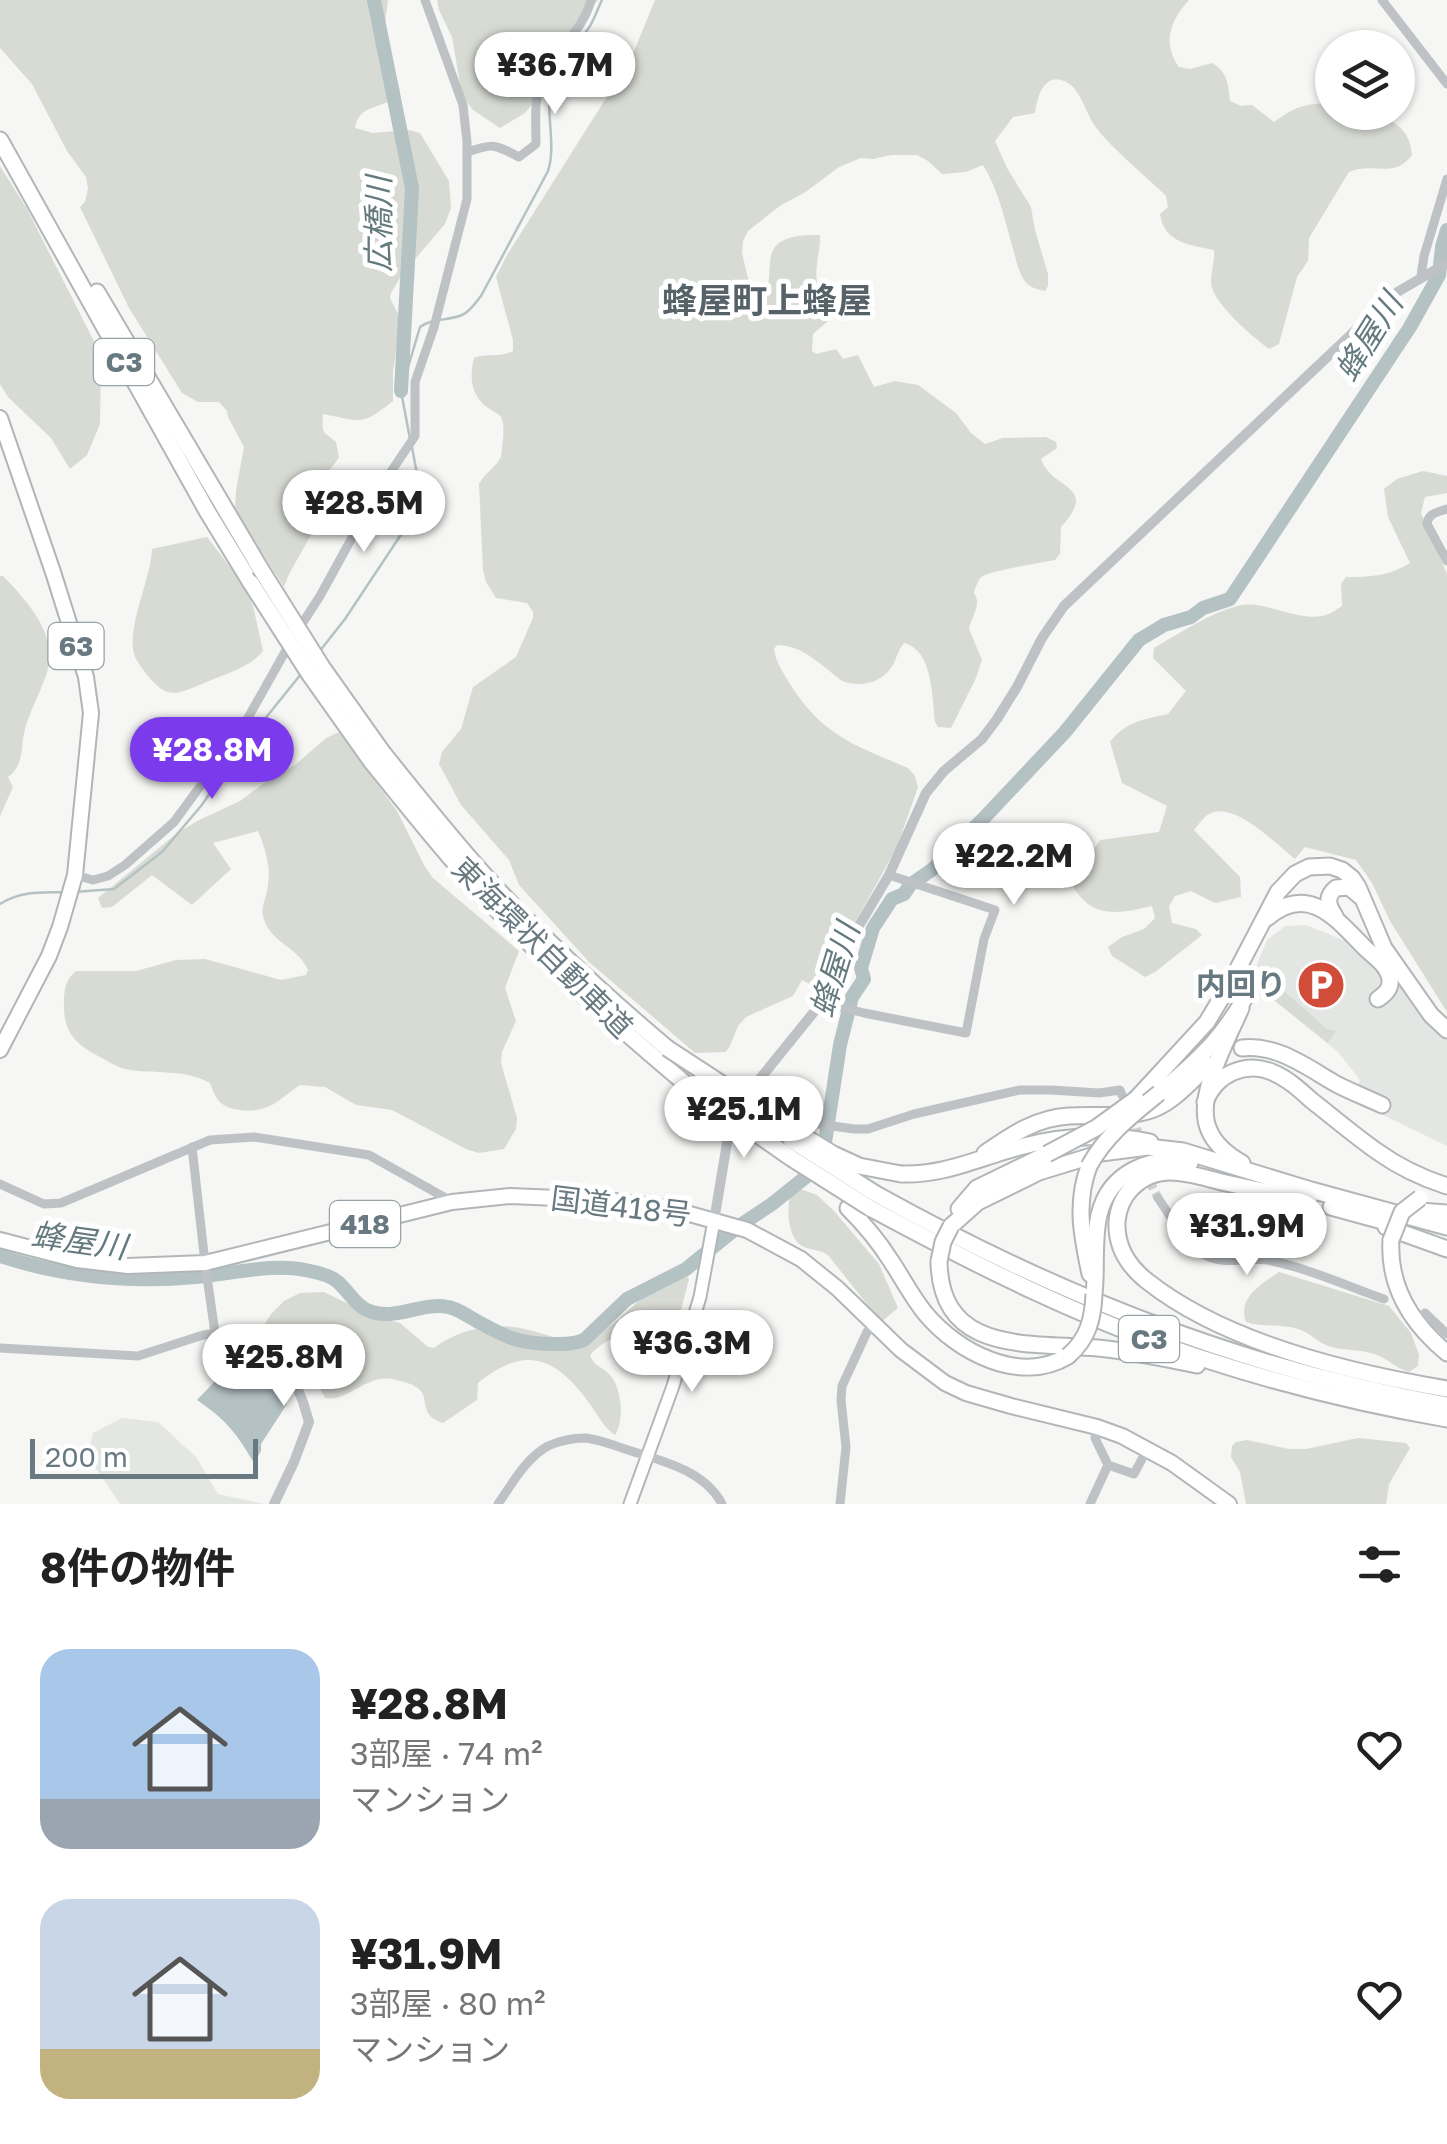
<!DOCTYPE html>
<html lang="ja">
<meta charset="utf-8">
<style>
body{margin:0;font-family:"Golos Text","Noto Sans JP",sans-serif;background:#f2f2f2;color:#222;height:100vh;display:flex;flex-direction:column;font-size:38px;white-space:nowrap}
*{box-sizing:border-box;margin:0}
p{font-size:32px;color:#767676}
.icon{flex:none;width:55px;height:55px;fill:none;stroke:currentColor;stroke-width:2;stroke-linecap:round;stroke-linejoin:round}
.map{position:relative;height:1504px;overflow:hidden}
.sheet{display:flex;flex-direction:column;background:#fff;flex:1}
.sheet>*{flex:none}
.tools{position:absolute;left:1315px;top:30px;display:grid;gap:20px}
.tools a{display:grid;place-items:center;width:100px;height:100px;border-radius:50%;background:#fff;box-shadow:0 2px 8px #0004;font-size:50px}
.scale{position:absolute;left:30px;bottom:25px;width:228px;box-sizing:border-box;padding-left:10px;border:5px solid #697982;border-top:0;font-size:28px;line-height:35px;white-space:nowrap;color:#697982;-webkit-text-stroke:8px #fff;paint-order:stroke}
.price{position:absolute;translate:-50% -85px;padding:0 22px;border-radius:35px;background:#fff;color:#222;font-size:32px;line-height:65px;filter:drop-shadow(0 2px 5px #0008)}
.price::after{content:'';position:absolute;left:50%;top:60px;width:30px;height:22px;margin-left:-15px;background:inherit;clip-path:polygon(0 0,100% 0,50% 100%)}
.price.active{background:#7c3aed;color:#fff}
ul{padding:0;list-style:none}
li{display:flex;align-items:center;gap:30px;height:250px;padding:0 40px}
li span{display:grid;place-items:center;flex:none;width:280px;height:200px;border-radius:30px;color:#555}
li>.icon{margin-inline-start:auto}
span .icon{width:120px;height:120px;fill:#fffc;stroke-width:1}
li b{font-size:42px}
h2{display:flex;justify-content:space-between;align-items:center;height:120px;padding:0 40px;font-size:42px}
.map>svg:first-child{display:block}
.built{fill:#e4e6e4}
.green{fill:#d7dbd3}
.water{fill:#b5c2c4}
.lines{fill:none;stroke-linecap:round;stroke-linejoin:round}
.stream{stroke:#b5c2c4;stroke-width:2.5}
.river{stroke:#b5c2c4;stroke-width:14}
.minor-tunnel{stroke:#ccd0d2;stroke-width:9;stroke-dasharray:9 4.5;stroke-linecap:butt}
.secondary-casing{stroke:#b1b6ba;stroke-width:15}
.primary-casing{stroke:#b0b5b8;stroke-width:18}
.trunk-casing{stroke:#b2b6b8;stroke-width:18}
.motorway-casing{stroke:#b2b6b8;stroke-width:19}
.minor{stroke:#bec2c5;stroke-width:9}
.tertiary{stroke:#bec2c5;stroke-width:10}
.secondary{stroke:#fff;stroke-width:11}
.primary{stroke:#fff;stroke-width:14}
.trunk{stroke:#fff;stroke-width:14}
.motorway{stroke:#fff;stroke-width:15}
.motorway-bridge-casing{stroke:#b2b6b8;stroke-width:19;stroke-linecap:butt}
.motorway-bridge{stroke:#fff;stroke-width:15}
.labels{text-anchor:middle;stroke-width:10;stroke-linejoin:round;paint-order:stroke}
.shield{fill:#fff;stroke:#96a1a8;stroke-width:2.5}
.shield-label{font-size:28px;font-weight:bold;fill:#697982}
.street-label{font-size:30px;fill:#697982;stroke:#fff}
.poi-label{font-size:30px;font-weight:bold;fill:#697982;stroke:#fff;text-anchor:end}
.water-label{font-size:32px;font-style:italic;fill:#647a7e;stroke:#fff}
.quarter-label{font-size:35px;font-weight:bold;fill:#566268;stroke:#fff}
</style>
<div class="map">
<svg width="1447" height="1504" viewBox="0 0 1447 1504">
<rect width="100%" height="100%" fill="#f6f6f4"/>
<g class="built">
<path d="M1306,925L1360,947L1397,969L1447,1033V1146L1379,1113L1381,1105L1355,1093L1360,1080L1339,1053L1274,1000L1247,988L1267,940L1285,926Z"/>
<path d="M122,1418L158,1422L196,1457L218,1494L264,1504H120L91,1461L89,1449L93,1433Z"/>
</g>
<g class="green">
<path d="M0,0H388L384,31L400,91C387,112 360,100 355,128L373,133L409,130L420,133L449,181L451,208L445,224L403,273L391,293L390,298L398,314L400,325L393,372V401C361,427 361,421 323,414C322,435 322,430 336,442L339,458L323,478L315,528L289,574L284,587L235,511L236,490L244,447L228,417L227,411L219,402H198L182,393L129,308L80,207L85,202L88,189L86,177L67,151L32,84L0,48Z"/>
<path d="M437,0H598L574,32L560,45L533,103L525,113L500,128L473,110L462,95L452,37L439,10Z"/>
<path d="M655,0H1189C1170,21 1162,43 1179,67L1190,69L1212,63C1228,72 1228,84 1230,101L1241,106L1252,105L1274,122C1295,107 1303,104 1330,103H1332V112C1365,113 1410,113 1412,155C1394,180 1372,161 1349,172L1309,238L1308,261L1297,277L1279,344L1269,349C1253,337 1211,302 1211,282C1211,271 1215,261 1214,250C1190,245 1164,243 1160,214L1168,207L1166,196C1147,177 1106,144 1093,123C1086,112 1080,90 1068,83C1045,69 1037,97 1035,113L1013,117L995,141L1007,168L1031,207L1035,230L1048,274V286L1045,291C1036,289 1030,288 1024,280C1017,269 1015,254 1011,242C1004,216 997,187 983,165L966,172L942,174L928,161L917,155H891L873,159L861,158L839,167L804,193L781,205L748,231L743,241L742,253L751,291L757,292L767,289C770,278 769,267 771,256C775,235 803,235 820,235C821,251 812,273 819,288C824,298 830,300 833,311L828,321L813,334L812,351L816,354L836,349L843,359L858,355L874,387L895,381L918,385L956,413L971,433L985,444L1003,438L1046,437L1056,442L1057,448L1041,459C1052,491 1100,484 1061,527L1060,554L1055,560C1041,563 991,570 981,577C978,580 975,589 974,593C982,605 972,615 969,629L982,660L976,678L951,728L938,727L935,722C932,697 933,650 904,643C898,650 897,657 893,665C882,683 861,688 842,681C822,666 803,645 777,645L774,649C776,663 783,672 790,684C823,736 854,745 908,768L915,776L918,787L897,847L857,919L815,987L802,980L793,996L746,1017L738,1026L729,1048L725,1052L695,1053L589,962L519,885L509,860L461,805L439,764L442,752L461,729L473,687L516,657L533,618V612L527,603L496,598L486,582L483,570L479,484C485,473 496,467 501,457C502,446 506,426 501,417C499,414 491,410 488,408C471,395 469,378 474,358C487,353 502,358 513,351V340L496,277L507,255L620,76L625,73Z"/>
<path d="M0,166L27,209L101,355L100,424L87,455L70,469L51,438L8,397L0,384Z"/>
<path d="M1423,471L1447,476V493L1425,497L1421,513L1447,574V1012L1390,921L1372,883L1356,860L1305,847L1295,859C1277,845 1236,802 1211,813C1204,816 1199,824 1194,830L1240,877L1241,897L1215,903L1191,891L1175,896L1169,906L1172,923L1196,929L1202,935L1155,972L1145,977L1112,956L1108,947L1122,937L1144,929L1155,918L1152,906C1114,915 1089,919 1069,879L1086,861L1100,840L1159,832L1167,806L1122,783L1110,742C1125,722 1144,719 1168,714L1186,691L1153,658L1154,648C1180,633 1208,614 1237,606C1265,599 1293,621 1322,616C1329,615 1336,610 1342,606L1341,584L1346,577C1369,577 1390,576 1410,563L1388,517L1384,489L1397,479Z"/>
<path d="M207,537L247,589L254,610L263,651C250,668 221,675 202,684C176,695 167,699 148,676C142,668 134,659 133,649C130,619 150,581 152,549Z"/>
<path d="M0,576H3C28,602 62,638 45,678C39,695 30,711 25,729C20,748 25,764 8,777L13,787L0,816Z"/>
<path d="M339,732L397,811L425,867L433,878L519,951L505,988L516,1021L502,1052L501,1063L517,1118L516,1129L504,1149L479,1153L466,1149L392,1110L356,1105L325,1087L300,1085C291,1091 282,1099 272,1105C259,1112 236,1113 222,1104C216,1100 213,1090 210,1083C183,1068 154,1075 125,1069C118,1067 110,1063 104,1059C80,1047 64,1036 64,1007C64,992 64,981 76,971H136L176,960L205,959L281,980L306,975L308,970C298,946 270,944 263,916C261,907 267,895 268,885C271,866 265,848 258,831L213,843L231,869L192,905L152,875L112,907L102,908L98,898L176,834L197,821L240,801L264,783L295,765L326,738Z"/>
<path d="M1270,982L1275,983L1327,1029L1336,1031L1328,1043L1274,1000L1256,993L1260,983Z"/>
<path d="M800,1189L817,1195L834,1211L879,1264L898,1308L881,1322L828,1255C820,1250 812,1250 804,1247C787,1239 787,1210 790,1194Z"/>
<path d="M1279,1272L1389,1306L1411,1333L1419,1355L1418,1366L1409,1372C1396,1368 1388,1359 1374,1354C1359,1349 1343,1351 1328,1346C1318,1342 1311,1334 1301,1330C1284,1323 1264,1328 1246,1322C1237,1298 1261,1284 1279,1272Z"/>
<path d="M686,1274L689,1279L673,1341C639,1335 616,1327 590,1355C594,1366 599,1365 607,1372C622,1384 625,1420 615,1435C604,1428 598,1415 590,1404C556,1357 526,1344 478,1383L477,1400L443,1423C416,1415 432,1396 416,1387C411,1383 399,1381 393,1379C366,1374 348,1402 325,1398L314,1377L280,1349L261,1330L271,1314L284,1301L300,1293L324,1292L375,1317L400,1323L428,1347L434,1348C460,1328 496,1321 529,1330C546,1334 564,1343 582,1339C609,1334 629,1307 651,1291C661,1284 674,1279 686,1274Z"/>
<path d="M1358,1438L1406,1443L1410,1448L1389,1484L1386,1504H1246L1240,1472L1231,1457L1232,1446L1236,1442L1247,1440L1289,1449H1306Z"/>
</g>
<path class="water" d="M240,1355L277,1384L275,1388L284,1398L287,1404L261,1444V1451L254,1463C236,1432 226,1420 197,1400Z"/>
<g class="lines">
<g class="stream">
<path d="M410,439L401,391L420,327C432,318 448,321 462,315C471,311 475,303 481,296L548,171C557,143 544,112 552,83C559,62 576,47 588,29C594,21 597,10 602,0"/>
<path d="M319,652L345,619L418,509L420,491L412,447"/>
<path d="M74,892L114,889L162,852L201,806L240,750L301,674"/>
<path d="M0,904C22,890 42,893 66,892"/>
</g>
<g class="river">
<path d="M374,0L412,188L401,391"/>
<path d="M0,1256C64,1277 130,1283 196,1277C234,1274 273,1262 310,1271C320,1273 331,1276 338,1282C350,1293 357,1308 372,1312C397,1320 422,1302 448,1307C457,1308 467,1316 475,1320C506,1337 518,1344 554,1344C565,1344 574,1344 584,1340L627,1299L686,1269L739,1226L772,1204L812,1172L819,1162L824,1149L840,1045L852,997L864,979L861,968L873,928L892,899L904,894L910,885L933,869L984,818L1065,732L1139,640L1164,625L1191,617L1203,608L1230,599L1410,327L1439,275L1442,247L1447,230"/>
</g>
<path class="minor-tunnel" d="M1133,1115L1152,1186L1158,1198"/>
<g class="secondary-casing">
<path id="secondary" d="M630,1504L673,1386L700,1297L714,1221"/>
</g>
<g class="primary-casing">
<path id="primary" d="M0,418L53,572L86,677L91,713L75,875L60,927L49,956L0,1050"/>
</g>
<g class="trunk-casing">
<path id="trunk" d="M0,1240L77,1260L128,1266L205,1263L452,1202L510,1196L606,1200L668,1208L747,1230L801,1259L837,1288L901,1350L945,1383L966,1393L1011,1406L1097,1427L1122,1436L1172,1463L1229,1504"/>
</g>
<g class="motorway-casing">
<g id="motorway">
<path d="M0,140L207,511L251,583"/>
<path d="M97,292L260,568"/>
<path d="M383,753C420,799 457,846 498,890C551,946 608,998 667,1048"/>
<path d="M371,761C408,807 445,854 485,897C547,965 617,1026 687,1085"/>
<path d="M1335,916C1328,906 1325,897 1336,888L1349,887L1361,897"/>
<path d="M1267,918C1309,882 1337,920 1366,949C1375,957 1389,967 1390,980C1391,989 1385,994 1378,999"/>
<path d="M1241,1008C1228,1039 1194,1097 1209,1130C1215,1145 1228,1155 1242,1163"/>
<path d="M1242,1048C1278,1044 1308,1068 1338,1085C1352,1092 1367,1098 1382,1105"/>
<path d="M1159,1093C1204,1056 1229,1031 1255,979"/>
<path d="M1136,1099L1207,1022L1231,982L1278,892L1295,874L1309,867L1330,866L1342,870L1352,878L1358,887L1384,948L1431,1015L1447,1030"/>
<path d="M1205,1102C1216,1074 1246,1060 1274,1073C1288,1079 1300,1090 1311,1100C1333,1117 1355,1136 1378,1152C1399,1167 1422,1178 1447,1186"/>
<path d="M985,1153C1011,1135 1035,1118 1069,1116C1096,1114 1128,1119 1154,1109C1176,1100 1191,1080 1209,1065"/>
<path d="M1089,1166C1075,1204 1082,1236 1090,1274"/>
<path d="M901,1174C935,1175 962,1165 993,1155C1043,1138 1098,1131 1150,1142"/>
<path d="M876,1194C1056,1294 1243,1369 1447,1405"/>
<path d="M1309,1200C1281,1195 1253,1189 1226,1183C1194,1176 1160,1160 1132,1188C1123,1197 1118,1209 1117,1222C1116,1246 1128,1266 1147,1281C1224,1342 1351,1373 1447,1389"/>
<path d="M1331,1207L1386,1222"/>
<path d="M848,1208C864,1224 879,1242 891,1261C903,1279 912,1297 925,1313C957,1352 1020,1385 1068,1356"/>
<path d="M870,1208C979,1267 1091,1323 1210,1361C1288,1386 1366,1405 1447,1419"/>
<path d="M959,1209L977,1188L1047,1154"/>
<path d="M1406,1210L1447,1213"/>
<path d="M951,1226L978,1202L1039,1172L1101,1153L1148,1147L1183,1151L1311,1190L1447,1227"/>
<path d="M1386,1227L1447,1249"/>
<path d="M1391,1240C1388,1287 1412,1324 1447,1353"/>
<path d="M939,1261C940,1356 1032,1342 1098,1348C1131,1351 1164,1358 1197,1365"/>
<path d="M1094,1294C1097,1268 1093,1240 1099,1215C1109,1173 1149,1155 1190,1163"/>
</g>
</g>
<g class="minor">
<path d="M1382,0L1447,84"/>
<path d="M467,152C494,143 494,144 519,157L536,144C536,121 533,95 544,74C558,48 584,29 591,0"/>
<path d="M1421,276L1424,256L1447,179"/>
<path d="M1447,509C1438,512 1428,513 1427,524L1447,561"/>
<path d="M298,630L320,596L376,494L415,436V382L434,327L467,199V142L463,105L425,0"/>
<path d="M75,875L93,880L108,876L125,865L174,822L240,732L290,643"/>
<path d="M822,1002L864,1013L966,1033L984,939L995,910L889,875"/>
<path d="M749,1090L804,1122L854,1129H868L914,1114L1020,1090H1051L1099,1093L1120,1090L1122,1095"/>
<path d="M0,1184L44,1204L61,1203L210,1140L254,1137L369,1155L451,1201"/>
<path d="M1158,1198C1172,1218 1185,1246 1209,1257C1226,1265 1252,1256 1272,1261C1310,1269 1347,1286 1384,1299"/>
<path d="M1425,1313L1447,1334"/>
<path d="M0,1348L138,1356L203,1335L215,1333L205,1263L192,1147"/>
<path d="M1097,1427L1095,1438L1108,1465L1134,1474L1143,1457"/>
<path d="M498,1504C512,1484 526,1458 548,1446C559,1441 574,1438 586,1438C601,1440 616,1446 631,1451C663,1461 705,1471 722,1504"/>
<path d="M840,1504L846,1447L841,1400L842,1386L867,1332L875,1325"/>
<path d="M1090,1504L1108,1465"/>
</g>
<g class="tertiary">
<path d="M714,1221L729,1131L738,1106L822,1002L860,924L889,875L926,793L944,771L982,739L997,719L1017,687L1042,638L1064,606L1394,294L1447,263"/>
<path d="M215,1333L228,1336L297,1387L303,1402L309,1422L294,1462L274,1504"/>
</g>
<use href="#secondary" class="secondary"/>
<use href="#primary" class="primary"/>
<use href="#trunk" class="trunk"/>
<use href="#motorway" class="motorway"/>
<g class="motorway-bridge-casing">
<g id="motorway-bridge">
<path d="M260,568L322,667L383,753"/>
<path d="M251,583L310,675L371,761"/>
<path d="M667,1048L774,1118L833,1154L859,1166L901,1174"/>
<path d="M687,1085L791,1158L870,1208"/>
<path d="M791,1140L876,1194"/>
<path d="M1047,1154L1096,1128L1136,1099"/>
<path d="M1089,1166C1106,1135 1132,1115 1159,1093"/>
<path d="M1391,1240L1402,1212L1420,1198"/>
<path d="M939,1261L943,1242L951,1226"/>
<path d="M1068,1356C1088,1339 1093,1319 1094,1294"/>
</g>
</g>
<use href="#motorway-bridge" class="motorway-bridge"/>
</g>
<defs>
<g id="parking-disc" transform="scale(2.5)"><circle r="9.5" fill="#d14d39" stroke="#fff"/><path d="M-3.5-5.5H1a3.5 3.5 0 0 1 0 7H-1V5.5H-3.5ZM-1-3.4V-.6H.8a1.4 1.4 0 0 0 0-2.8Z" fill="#fff"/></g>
</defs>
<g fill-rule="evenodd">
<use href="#parking-disc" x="1321" y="985"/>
</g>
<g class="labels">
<g class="shield">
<rect x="94" y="339" width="60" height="46" rx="8"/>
<rect x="48.5" y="623" width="55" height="46" rx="8"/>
<rect x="330" y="1201" width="70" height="46" rx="8"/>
<rect x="1119" y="1316" width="60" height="46" rx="8"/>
</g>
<g class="shield-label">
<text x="124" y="372">C3</text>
<text x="76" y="656">63</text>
<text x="365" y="1234">418</text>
<text x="1149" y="1349">C3</text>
</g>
<g class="street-label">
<text transform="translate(542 948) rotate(45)" y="10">東海環状自動車道</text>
<text transform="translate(621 1207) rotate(7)" y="10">国道418号</text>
</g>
<g class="poi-label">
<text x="1286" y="995">内回り</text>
</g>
<g class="water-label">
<text transform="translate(379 224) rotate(-90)" y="11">広橋川</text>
<text transform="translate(1369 337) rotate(-58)" y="11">蜂屋川</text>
<text transform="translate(835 970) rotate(-73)" y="11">蜂屋川</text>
<text transform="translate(79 1241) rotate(8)" y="11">蜂屋川</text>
</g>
<g class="quarter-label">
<text x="767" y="313">蜂屋町上蜂屋</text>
</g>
</g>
</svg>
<div class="tools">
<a><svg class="icon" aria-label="layers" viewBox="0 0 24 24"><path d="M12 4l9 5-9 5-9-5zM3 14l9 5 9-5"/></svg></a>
</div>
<div class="scale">200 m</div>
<b class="price" style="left:555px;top:117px">¥36.7M</b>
<b class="price" style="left:364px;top:555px">¥28.5M</b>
<b class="price active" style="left:212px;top:802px">¥28.8M</b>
<b class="price" style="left:1014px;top:908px">¥22.2M</b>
<b class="price" style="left:744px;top:1161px">¥25.1M</b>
<b class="price" style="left:1247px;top:1278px">¥31.9M</b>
<b class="price" style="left:692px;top:1395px">¥36.3M</b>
<b class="price" style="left:284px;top:1409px">¥25.8M</b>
</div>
<section class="sheet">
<h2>8件の物件<svg class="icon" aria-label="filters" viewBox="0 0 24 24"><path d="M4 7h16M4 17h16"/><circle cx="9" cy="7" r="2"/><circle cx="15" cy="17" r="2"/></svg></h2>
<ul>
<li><span style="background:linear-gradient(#a9c7e8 75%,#9aa5b1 0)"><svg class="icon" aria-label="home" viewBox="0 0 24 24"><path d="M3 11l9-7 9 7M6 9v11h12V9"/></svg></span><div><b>¥28.8M</b><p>3部屋 · 74 m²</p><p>マンション</p></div><svg class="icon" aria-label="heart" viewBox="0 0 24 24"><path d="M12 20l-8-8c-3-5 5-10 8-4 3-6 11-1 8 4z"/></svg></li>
<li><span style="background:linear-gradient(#c9d6e8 75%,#c2b280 0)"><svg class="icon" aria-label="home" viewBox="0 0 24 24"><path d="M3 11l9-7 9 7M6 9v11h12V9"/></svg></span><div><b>¥31.9M</b><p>3部屋 · 80 m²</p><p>マンション</p></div><svg class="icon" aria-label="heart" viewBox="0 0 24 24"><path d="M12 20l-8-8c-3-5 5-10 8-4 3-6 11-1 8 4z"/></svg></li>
</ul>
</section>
